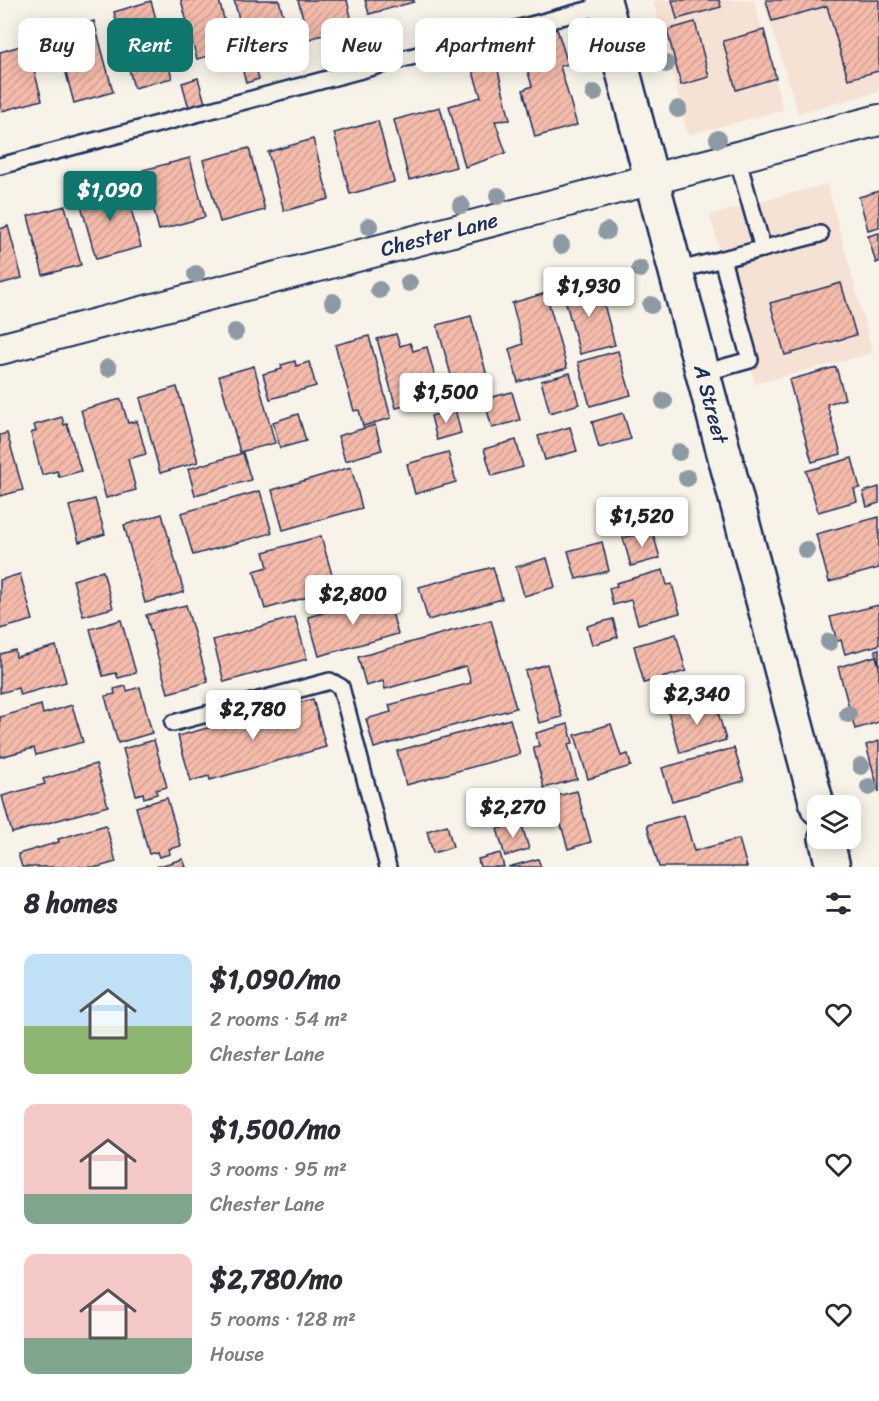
<!DOCTYPE html>
<meta charset="utf-8">
<style>
body{margin:0;font-family:Sriracha,sans-serif;background:#f7f7f7;color:#2b2b33;height:100vh;display:flex;flex-direction:column;font-size:22px;white-space:nowrap}
*{box-sizing:border-box;margin:0}
p{font-size:20px;color:#7c7c81}
.icon{flex:none;width:33px;height:33px;fill:none;stroke:currentColor;stroke-width:2;stroke-linecap:round;stroke-linejoin:round}
.map{position:relative;height:867px;overflow:hidden}
.side{display:flex;flex-direction:column;background:#fff;flex:1}
.side>*{flex:none}
.top-card{position:absolute;left:18px;top:18px;width:843px;height:54px;display:flex;gap:12px}
.buttons{position:absolute;left:807px;top:795px;display:grid;gap:12px}
.buttons a{display:grid;place-items:center;width:54px;height:54px;border-radius:12px;background:#fff;box-shadow:0 3px 15px #0003;font-size:30px}
.price{position:absolute;translate:-50% -51px;padding:0 14px;border-radius:6px;background:#fff;color:#222;font-size:20px;line-height:39px;filter:drop-shadow(0 2px 3px #0008)}
.price::after{content:'';position:absolute;left:50%;top:36px;width:18px;height:14px;margin-left:-9px;background:inherit;clip-path:polygon(0 0,100% 0,50% 100%)}
.price.on{background:#0f766e;color:#fff}
ul{padding:0;list-style:none}
li{display:flex;align-items:center;gap:18px;height:150px;padding:0 24px}
li span{display:grid;place-items:center;flex:none;width:168px;height:120px;border-radius:12px;color:#555}
li>.icon{margin-inline-start:auto}
span .icon{width:72px;height:72px;fill:#fffc;stroke-width:1}
li b{font-size:26px}
h2{display:flex;justify-content:space-between;align-items:center;height:72px;padding:0 24px;font-size:26px}
.tag{padding:0 21px;border-radius:12px;background:#fff;box-shadow:0 3px 15px #0003;font-size:21px;line-height:54px}
.tag.on{background:#0f766e;color:#fff}
.map>svg:first-child{display:block}
.built{fill:#f6e2d5}
.building{fill:url(#building-hatch);stroke:#1b2f5e;stroke-width:1.5}
.lines{fill:none;stroke-linecap:round;stroke-linejoin:round}
.service-casing{stroke:#1b2f5e;stroke-width:20}
.minor-casing{stroke:#1b2f5e;stroke-width:34}
.tertiary-casing{stroke:#1b2f5e;stroke-width:38}
.service{stroke:#f7f3e8;stroke-width:15}
.minor{stroke:#f7f3e8;stroke-width:30}
.tertiary{stroke:#f7f3e8;stroke-width:33}
.tree{fill:#8e9aa3}
.labels{text-anchor:middle;stroke-width:4.5;stroke-linejoin:round;paint-order:stroke}
.street-label{font-size:21px;fill:#1b2f5e;stroke:#f7f3e8}
</style>
<div class="map">
<svg width="879" height="867" viewBox="0 0 879 867">
<defs>
<pattern id="building-hatch" width="6" height="6" patternUnits="userSpaceOnUse" patternTransform="scale(1.5)"><rect width="6" height="6" fill="#f4bbaa"/><path d="M-1 1l2-2M0 6l6-6M5 7l2-2" fill="none" stroke="#d1a195"/></pattern>
</defs>
<rect width="100%" height="100%" fill="#f7f3e8"/>
<filter id="ink" filterUnits="userSpaceOnUse"><feTurbulence type="fractalNoise" baseFrequency=".0167" numOctaves="2"/><feDisplacementMap in="SourceGraphic" scale="12" xChannelSelector="R" yChannelSelector="G"/><feConvolveMatrix kernelMatrix="1 2 1 2 8 2 1 2 1" color-interpolation-filters="sRGB"/></filter>
<g filter="url(#ink)">
<g class="built">
<path d="M653,0H754L783,110L688,135Z"/>
<path d="M763,0H879V92L798,113Z"/>
<path d="M827,184L873,353L755,384L710,215Z"/>
</g>
<g class="building">
<path d="M181,0H219L232,50L197,59Z"/>
<path d="M234,0H279L286,26L244,38Z"/>
<path d="M298,0H347L353,26L309,39Z"/>
<path d="M365,0H414V2L369,14Z"/>
<path d="M672,0H719L721,7L677,19Z"/>
<path d="M766,0H879V71L848,79L827,6L772,21Z"/>
<path d="M151,1L172,78L134,88L114,12Z"/>
<path d="M94,21L113,92L74,103L55,32Z"/>
<path d="M695,22L709,77L681,85L667,30Z"/>
<path d="M557,29L568,64L560,66L577,125L535,137L523,90L532,86L519,41Z"/>
<path d="M764,30L776,78L736,90L723,41Z"/>
<path d="M360,32L367,60L349,65L342,37Z"/>
<path d="M27,44L42,100L2,111L0,105V52Z"/>
<path d="M493,50L510,120L495,121L506,153L465,167L449,106L481,97L468,57Z"/>
<path d="M253,57L259,79L246,83L240,60Z"/>
<path d="M198,78L205,103L189,108L182,83Z"/>
<path d="M440,107L456,167L409,180L394,120Z"/>
<path d="M378,121L394,182L350,194L334,133Z"/>
<path d="M313,139L329,199L284,211L268,152Z"/>
<path d="M249,148L265,210L220,222L203,160Z"/>
<path d="M190,158L205,217L159,230L143,170Z"/>
<path d="M125,186L141,247L96,259L79,198Z"/>
<path d="M879,191V227L868,230L859,197Z"/>
<path d="M65,206L81,265L43,275L28,216Z"/>
<path d="M8,226L22,278L0,284V229Z"/>
<path d="M879,233V262L876,263L868,236Z"/>
<path d="M598,282L615,345L580,354L563,292Z"/>
<path d="M841,283L856,335L785,355L770,303Z"/>
<path d="M546,293L567,368L518,382L509,349L523,344L512,303Z"/>
<path d="M471,316L491,391L458,400L437,325Z"/>
<path d="M396,334L400,346L410,343L413,351L427,347L440,396L396,408L377,339Z"/>
<path d="M369,336L391,418L363,426L359,410L354,411L335,345Z"/>
<path d="M618,351L631,395L590,406L578,362Z"/>
<path d="M295,361L296,366L309,362L316,386L270,399L263,374L282,369L281,365Z"/>
<path d="M254,366L275,443L240,452L219,376Z"/>
<path d="M836,367L845,399L827,404L841,454L812,462L789,380Z"/>
<path d="M570,373L579,404L550,413L541,381Z"/>
<path d="M177,387L198,462L160,473L140,398Z"/>
<path d="M512,392L520,420L492,428L484,399Z"/>
<path d="M121,399L128,423L137,421L146,454L128,459L136,490L106,498L81,410Z"/>
<path d="M455,409L461,433L437,440L431,416Z"/>
<path d="M623,413L631,439L599,448L592,422Z"/>
<path d="M298,414L306,441L280,448L273,422Z"/>
<path d="M62,417L64,425L67,424L81,471L59,477L57,471L42,475L31,433L36,431L34,425Z"/>
<path d="M375,425L382,450L345,461L338,436Z"/>
<path d="M570,427L577,451L545,460L538,436Z"/>
<path d="M7,433L23,490L0,496V435Z"/>
<path d="M516,440L523,467L492,476L484,449Z"/>
<path d="M448,452L456,482L415,494L407,464Z"/>
<path d="M243,453L251,480L195,495L188,469Z"/>
<path d="M852,458L860,488L854,489L857,501L818,512L806,471Z"/>
<path d="M351,467L362,508L283,530L272,490Z"/>
<path d="M879,487V503L867,507L863,492Z"/>
<path d="M260,491L272,533L193,555L181,513Z"/>
<path d="M95,499L105,534L79,542L69,506Z"/>
<path d="M162,514L184,592L145,603L124,525Z"/>
<path d="M879,517V568L829,582L816,534Z"/>
<path d="M652,530L660,558L631,566L623,538Z"/>
<path d="M321,536L336,589L265,609L254,571L268,567L264,552Z"/>
<path d="M602,542L609,571L576,579L568,551Z"/>
<path d="M547,558L555,587L524,596L516,567Z"/>
<path d="M493,567L502,599L428,620L419,587Z"/>
<path d="M663,570L667,585L672,584L680,613L638,624L631,600L613,605L609,588L617,586L616,583Z"/>
<path d="M103,571L113,608L83,616L73,580Z"/>
<path d="M20,574L33,620L0,629V580Z"/>
<path d="M387,595L398,634L319,656L308,617Z"/>
<path d="M186,605L208,682L168,693L146,615Z"/>
<path d="M879,605V645L845,654L841,640L837,641L830,617Z"/>
<path d="M295,617L307,659L224,682L213,640Z"/>
<path d="M613,619L618,637L592,645L587,626Z"/>
<path d="M121,620L136,673L118,678L116,673L103,676L90,629Z"/>
<path d="M491,620L516,708L374,748L366,719L391,712L389,705L471,683L466,666L385,689L383,681L366,686L358,657Z"/>
<path d="M676,634L686,671L644,683L634,646Z"/>
<path d="M56,646L66,682L20,695L18,688L0,693V654L15,650L16,657Z"/>
<path d="M879,649V666L875,650Z"/>
<path d="M876,656L879,667V722L855,729L838,667Z"/>
<path d="M547,664L562,717L539,723L525,671Z"/>
<path d="M126,686L127,691L140,687L152,733L118,743L105,696L115,694L114,689Z"/>
<path d="M714,698L726,740L680,753L668,711Z"/>
<path d="M313,699L326,747L210,780L209,776L191,781L178,736Z"/>
<path d="M41,705L43,714L72,705L83,742L36,755L34,748L0,757V717Z"/>
<path d="M510,719L520,754L406,785L397,751Z"/>
<path d="M568,724L573,743L568,744L577,779L544,788L533,747L539,746L536,733Z"/>
<path d="M611,724L621,756L628,754L631,766L588,779L575,735Z"/>
<path d="M154,740L167,787L156,790L157,794L144,798L143,793L136,795L123,749Z"/>
<path d="M879,741V792L866,745Z"/>
<path d="M734,748L744,781L672,801L662,768Z"/>
<path d="M96,764L108,806L12,833L2,796L45,784L43,779Z"/>
<path d="M577,791L591,842L568,849L553,797Z"/>
<path d="M167,798L181,846L169,849L170,854L159,857L157,852L149,854L136,807Z"/>
<path d="M684,815L694,851L739,839L747,867H659L647,825Z"/>
<path d="M521,822L529,849L505,856L497,829Z"/>
<path d="M106,825L116,862L98,867H22L18,854L59,842L58,839Z"/>
<path d="M447,825L453,847L433,853L427,831Z"/>
<path d="M500,853L504,867H480L478,859Z"/>
<path d="M183,859L186,867H156Z"/>
<path d="M538,859L541,867H508Z"/>
</g>
<g class="lines">
<g class="service-casing">
<g id="service">
<path d="M737,157L763,249"/>
<path d="M0,166L606,5"/>
<path d="M676,271L820,234"/>
<path d="M703,373L750,360L722,259"/>
<path d="M173,723L330,681L341,687L388,867"/>
</g>
</g>
<g class="minor-casing">
<g id="minor">
<path id="s1" d="M0,349L879,120"/>
</g>
</g>
<g class="tertiary-casing">
<g id="tertiary">
<path id="s2" d="M604,0L818,808"/>
<path d="M826,838L833,867"/>
</g>
</g>
<use href="#service" class="service"/>
<use href="#minor" class="minor"/>
<use href="#tertiary" class="tertiary"/>
</g>
<g class="tree">
<circle cx="666" cy="64" r="9"/>
<circle cx="594" cy="93" r="9"/>
<circle cx="678" cy="109" r="9"/>
<circle cx="718" cy="139" r="9"/>
<circle cx="498" cy="196" r="9"/>
<circle cx="461" cy="205" r="9"/>
<circle cx="369" cy="226" r="9"/>
<circle cx="607" cy="231" r="9"/>
<circle cx="561" cy="245" r="9"/>
<circle cx="640" cy="269" r="9"/>
<circle cx="196" cy="274" r="9"/>
<circle cx="409" cy="283" r="9"/>
<circle cx="379" cy="290" r="9"/>
<circle cx="333" cy="302" r="9"/>
<circle cx="651" cy="305" r="9"/>
<circle cx="235" cy="332" r="9"/>
<circle cx="108" cy="368" r="9"/>
<circle cx="664" cy="401" r="9"/>
<circle cx="679" cy="452" r="9"/>
<circle cx="687" cy="478" r="9"/>
<circle cx="806" cy="550" r="9"/>
<circle cx="829" cy="642" r="9"/>
<circle cx="848" cy="714" r="9"/>
<circle cx="861" cy="766" r="9"/>
<circle cx="869" cy="787" r="9"/>
</g>
</g>
<g class="labels">
<g class="street-label">
<text dy="7" stroke="none"><textPath href="#s1" startOffset="454">Chester Lane</textPath></text>
<text dy="7" stroke="none"><textPath href="#s2" startOffset="418">A Street</textPath></text>
</g>
</g>
</svg>
<div class="buttons">
<a><svg class="icon" aria-label="layers" viewBox="0 0 24 24"><path d="M12 4l9 5-9 5-9-5zM3 14l9 5 9-5"/></svg></a>
</div>
<b class="price on" style="left:110px;top:222px">$1,090</b>
<b class="price" style="left:589px;top:318px">$1,930</b>
<b class="price" style="left:446px;top:424px">$1,500</b>
<b class="price" style="left:642px;top:548px">$1,520</b>
<b class="price" style="left:353px;top:626px">$2,800</b>
<b class="price" style="left:697px;top:726px">$2,340</b>
<b class="price" style="left:253px;top:741px">$2,780</b>
<b class="price" style="left:513px;top:839px">$2,270</b>
<div class="top-card">
<a class="tag">Buy</a>
<a class="tag on">Rent</a>
<a class="tag">Filters</a>
<a class="tag">New</a>
<a class="tag">Apartment</a>
<a class="tag">House</a>
</div>
</div>
<section class="side">
<h2>8 homes<svg class="icon" aria-label="filters" viewBox="0 0 24 24"><path d="M4 7h16M4 17h16"/><circle cx="9" cy="7" r="2"/><circle cx="15" cy="17" r="2"/></svg></h2>
<ul>
<li><span style="background:linear-gradient(#bfe0f5 60%,#8fb573 0)"><svg class="icon" aria-label="home" viewBox="0 0 24 24"><path d="M3 11l9-7 9 7M6 9v11h12V9"/></svg></span><div><b>$1,090/mo</b><p>2 rooms · 54 m²</p><p>Chester Lane</p></div><svg class="icon" aria-label="heart" viewBox="0 0 24 24"><path d="M12 20l-8-8c-3-5 5-10 8-4 3-6 11-1 8 4z"/></svg></li>
<li><span style="background:linear-gradient(#f6c9c9 75%,#7fa58c 0)"><svg class="icon" aria-label="home" viewBox="0 0 24 24"><path d="M3 11l9-7 9 7M6 9v11h12V9"/></svg></span><div><b>$1,500/mo</b><p>3 rooms · 95 m²</p><p>Chester Lane</p></div><svg class="icon" aria-label="heart" viewBox="0 0 24 24"><path d="M12 20l-8-8c-3-5 5-10 8-4 3-6 11-1 8 4z"/></svg></li>
<li><span style="background:linear-gradient(#f6c9c9 70%,#7fa58c 0)"><svg class="icon" aria-label="home" viewBox="0 0 24 24"><path d="M3 11l9-7 9 7M6 9v11h12V9"/></svg></span><div><b>$2,780/mo</b><p>5 rooms · 128 m²</p><p>House</p></div><svg class="icon" aria-label="heart" viewBox="0 0 24 24"><path d="M12 20l-8-8c-3-5 5-10 8-4 3-6 11-1 8 4z"/></svg></li>
</ul>
</section>
